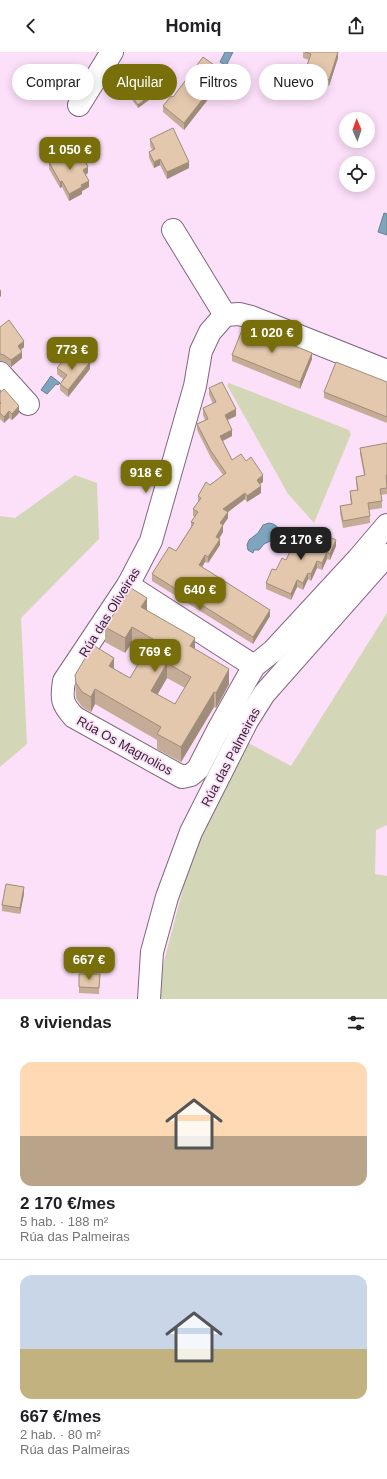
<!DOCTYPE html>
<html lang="es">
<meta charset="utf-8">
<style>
body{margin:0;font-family:Helvetica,sans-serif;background:#f6f6f6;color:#202124;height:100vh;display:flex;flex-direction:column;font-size:15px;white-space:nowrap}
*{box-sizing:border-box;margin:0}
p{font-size:13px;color:#757577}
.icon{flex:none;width:22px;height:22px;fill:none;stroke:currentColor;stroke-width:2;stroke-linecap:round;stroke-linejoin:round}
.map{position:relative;height:947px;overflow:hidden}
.panel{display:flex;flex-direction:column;background:#fff;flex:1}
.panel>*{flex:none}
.banner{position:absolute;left:12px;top:12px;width:363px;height:36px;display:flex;gap:8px}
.needle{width:26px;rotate:358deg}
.controls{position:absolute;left:339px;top:60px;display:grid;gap:8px}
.controls a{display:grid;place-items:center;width:36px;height:36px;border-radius:50%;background:#fff;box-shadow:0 2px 10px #0003;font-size:20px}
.price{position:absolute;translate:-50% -34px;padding:0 9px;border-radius:8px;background:#786e0a;color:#fff;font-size:13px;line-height:26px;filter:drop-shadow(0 1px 2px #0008)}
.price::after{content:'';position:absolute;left:50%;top:24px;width:12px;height:9px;margin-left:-6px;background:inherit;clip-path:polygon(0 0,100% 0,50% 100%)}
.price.on{background:#222;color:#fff}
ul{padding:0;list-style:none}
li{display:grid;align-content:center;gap:8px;height:212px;padding:0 20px}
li+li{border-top:1px solid #e0e0e0}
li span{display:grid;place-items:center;height:124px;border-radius:12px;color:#555}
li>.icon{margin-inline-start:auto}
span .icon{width:72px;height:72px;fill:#fffc;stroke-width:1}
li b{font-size:17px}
h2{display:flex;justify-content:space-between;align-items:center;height:48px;padding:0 20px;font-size:17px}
.tag{padding:0 14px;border-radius:18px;background:#fff;box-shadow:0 2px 10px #0003;font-size:14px;line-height:36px}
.tag.on{background:#786e0a;color:#fff}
header{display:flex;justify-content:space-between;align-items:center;height:52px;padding:0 20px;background:#fff;font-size:18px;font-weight:700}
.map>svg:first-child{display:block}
.green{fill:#d4d7b7}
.water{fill:#7ea5bd;stroke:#688094}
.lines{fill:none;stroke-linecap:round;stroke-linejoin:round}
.minor-casing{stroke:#81677e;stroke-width:24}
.minor{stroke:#fff;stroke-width:22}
.wall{fill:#c4ac96;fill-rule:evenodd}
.shaded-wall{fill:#a08c7a}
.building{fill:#e4c8ae;stroke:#a08c7a;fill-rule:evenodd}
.labels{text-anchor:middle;stroke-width:3.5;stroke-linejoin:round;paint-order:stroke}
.street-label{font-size:13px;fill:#342933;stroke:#fcdff9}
</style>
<header><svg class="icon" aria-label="back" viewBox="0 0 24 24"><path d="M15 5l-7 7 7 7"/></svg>Homiq<svg class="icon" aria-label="share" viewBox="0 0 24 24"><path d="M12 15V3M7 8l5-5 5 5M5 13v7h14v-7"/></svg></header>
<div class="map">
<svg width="387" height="947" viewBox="0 0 387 947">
<rect width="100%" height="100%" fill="#fcdff9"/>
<g class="green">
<path d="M229,331L349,378L351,382L314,471L288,442L227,333Z"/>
<path d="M75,423L97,431L99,487L21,566L27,692L0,715V464L15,466Z"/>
<path d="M387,561V773L376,778L375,822L387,824V947H152L163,913L186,825L210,756L243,688L291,714Z"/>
</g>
<g class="water">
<path d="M225,0H233L226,14L220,10Z"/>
<path d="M384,161L387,162V183L378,180Z"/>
<path d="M51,324L60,331L58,333L56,332L47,342L41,338Z"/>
<path d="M269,471C278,472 281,478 277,486L264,492L259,498H254L253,501L248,498L247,493L249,488L258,481L263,473Z"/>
</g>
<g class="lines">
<g class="minor-casing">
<g id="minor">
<path d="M79,53L112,0"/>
<path d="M173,178L225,263L239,262L251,265L387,319"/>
<path d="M225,263L210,280L201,299L195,334L151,489L128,533L64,629C61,647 62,652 74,665L182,725L191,723L198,717L218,678L254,614L273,599L358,507L387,473"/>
<path d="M0,321L28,352"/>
<path d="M128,533L254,614"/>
<path d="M149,947L152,900L167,845L191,780L247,669L264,642L387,503"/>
</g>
</g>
<use href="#minor" class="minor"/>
</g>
<g class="wall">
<path d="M303,0H338V6L329,34L305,26V19L309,8L303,6Z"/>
<path d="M224,27L184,78L163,60V54L173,45Z"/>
<path d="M130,42L149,48L138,56L130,45Z"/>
<path d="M150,87L189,116L167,127L160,113L154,116L149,106V100L152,98L150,94Z"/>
<path d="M65,104L77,107L88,121L85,123L89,135L82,139V142L69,149L62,135L60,136L49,117V110Z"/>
<path d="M0,275L24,295L21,298L22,306L11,315L4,309H0Z"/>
<path d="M232,303L312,307L300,337L232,309Z"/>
<path d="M74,313L90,317L68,345L60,338V332L63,327L57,322V316Z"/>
<path d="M387,330V371L324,346V340Z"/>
<path d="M209,336L236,364L228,368L232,384L223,389L232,408L246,409L263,430L260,432L261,441L247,450L245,447L228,460V466L223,473V480L219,487L220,493L208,511L205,510L202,515L270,564L253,592L152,529V522L176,499L191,475V470L195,465L193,464V457L198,450V444L210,433L223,423L211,406L197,378V372L205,368L203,363V356L213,352L209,343Z"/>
<path d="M0,341L19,361L12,368L9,366L4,371L0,367Z"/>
<path d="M387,391V442L381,443L382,449V456L369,458L370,464V471L343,476L340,461V454L351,452L350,445V439L357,438L356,431V425L364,423L360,402V396Z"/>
<path d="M306,486L336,494L330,508L327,507L322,518L317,516L311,529L308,527L303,538L297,535L291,548L266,537V531L276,518Z"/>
<path d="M147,558L195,597L229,632L216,656L214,655L181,710L157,697V688L95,652L91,660L82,655L76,646L75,623L114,617L130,626L146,599L132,590L125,601L105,590V575ZM167,626L185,636L175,652L157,642Z"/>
<path d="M24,842L20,862L2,859V853Z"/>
<path d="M79,922H100L99,942L79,941Z"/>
</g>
<g class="shaded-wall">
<path d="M338,0V6L329,34V28Z"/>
<path d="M224,20V27L184,78V71Z"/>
<path d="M149,44V48L138,56V53Z"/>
<path d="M160,107V113L154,116V110Z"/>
<path d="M189,110V116L167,127V120Z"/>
<path d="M88,115V121L83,124V118Z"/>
<path d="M62,129V135L60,136V130Z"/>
<path d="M89,129V135L82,139V142L69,149V142L81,133Z"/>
<path d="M1,237V244L0,245V239Z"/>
<path d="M24,289V295L18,300V294Z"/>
<path d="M22,300V306L11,315V308Z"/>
<path d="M312,301V307L300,337V330Z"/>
<path d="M90,310V317L68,345V338Z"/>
<path d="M19,354V361L12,368V362Z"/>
<path d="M236,357V364L225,369V363Z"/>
<path d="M9,359V366L4,371V365Z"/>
<path d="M232,378V384L220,390V384Z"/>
<path d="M263,423V430L257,434V428Z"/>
<path d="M261,434V441L247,450V444Z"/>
<path d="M245,441V447L228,460V466L220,478V471L223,457Z"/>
<path d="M223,473V480L216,491V485Z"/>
<path d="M220,487V493L208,511V505Z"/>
<path d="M336,488V494L330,508V502Z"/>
<path d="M327,500V507L322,518V511Z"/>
<path d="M205,503V510L199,520V513Z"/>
<path d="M317,509V516L311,529V522Z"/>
<path d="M308,521V527L303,538V531Z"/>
<path d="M297,528V535L291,548V542Z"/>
<path d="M147,546V561L141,555Z"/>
<path d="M270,558V564L253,592V585Z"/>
<path d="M132,575V590L125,601V586Z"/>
<path d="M195,586V601L190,594Z"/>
<path d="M114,606V621L109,614Z"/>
<path d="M167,611V626L151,654V639Z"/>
<path d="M229,617V632L216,656V641Z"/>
<path d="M95,637V652L91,660V645Z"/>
<path d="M214,640V655L181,710V695Z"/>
<path d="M24,835V842L20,862V856Z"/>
</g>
<g class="building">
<path d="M305,0H338L329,28L305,19L311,2Z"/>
<path d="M203,5L224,20L184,71L163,54L171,44L173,45Z"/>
<path d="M141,33L149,44L138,53L130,42Z"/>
<path d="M173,76L189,110L167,120L160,107L154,110L149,100L155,97L150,87Z"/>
<path d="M73,100L77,107L83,104L88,115L83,118L89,129L81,133L82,135L69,142L62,129L60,130L49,110L64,102L65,104Z"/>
<path d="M9,268L24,289L18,294L22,300L11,308L4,303L0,302V275Z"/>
<path d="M244,273L312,301L300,330L232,303Z"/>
<path d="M82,304L90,310L68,338L60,332L67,323L57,316L65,306L74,313Z"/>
<path d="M336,310L387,330V365L324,340Z"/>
<path d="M222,330L236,357L225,363L232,378L220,384L232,408L241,402L246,409L251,405L263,423L257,428L261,434L247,444L245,441L223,457L228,460L220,471L223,473L216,485L220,487L208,505L205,503L199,513L270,558L253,585L152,522L169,495L176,499L194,471L191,470L198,460L193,457L201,446L198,444L206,430L210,433L226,421L211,399L197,372L208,367L203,356L216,350L209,336Z"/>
<path d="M4,337L19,354L12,362L9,359L4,365L0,361V352L1,351L0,350V341Z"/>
<path d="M387,391V423H386L387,436L380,437L382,449L368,451L370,464L343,469L340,454L352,452L350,439L358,438L356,425L365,423L360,396Z"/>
<path d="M310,476L336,488L330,502L327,500L322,511L317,509L311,522L308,521L303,531L297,528L291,542L266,531L272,517L276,518L282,506L286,508L292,495L295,497L301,484L306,486Z"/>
<path d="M131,536L147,546L141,555L195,586L190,594L229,617L216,641L214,640L181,695L157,682L161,675L95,637L91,645L82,640L76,631L75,623L93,593L114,606L109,614L130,626L153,587L132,575L125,586L105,575ZM167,611L191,625L175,652L151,639Z"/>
<path d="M6,832L24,835L20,856L2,853Z"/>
<path d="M79,922H100L99,936L79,935Z"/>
</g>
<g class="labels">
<g class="street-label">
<text transform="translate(109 560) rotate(-58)" y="5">Rúa das Oliveiras</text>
<text transform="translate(125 693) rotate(29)" y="5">Rúa Os Magnolios</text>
<text transform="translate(230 705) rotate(-62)" y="5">Rúa das Palmeiras</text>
</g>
</g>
</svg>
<div class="controls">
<a><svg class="needle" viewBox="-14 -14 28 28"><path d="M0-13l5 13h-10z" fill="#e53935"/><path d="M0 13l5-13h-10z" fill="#757577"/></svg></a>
<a><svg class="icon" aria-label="locate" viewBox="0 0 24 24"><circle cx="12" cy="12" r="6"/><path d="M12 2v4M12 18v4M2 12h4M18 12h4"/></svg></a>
</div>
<b class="price" style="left:70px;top:119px">1 050 €</b>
<b class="price" style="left:272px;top:302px">1 020 €</b>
<b class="price" style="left:72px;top:319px">773 €</b>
<b class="price" style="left:146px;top:442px">918 €</b>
<b class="price on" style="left:301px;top:509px">2 170 €</b>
<b class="price" style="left:200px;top:559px">640 €</b>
<b class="price" style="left:155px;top:621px">769 €</b>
<b class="price" style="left:89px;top:929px">667 €</b>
<div class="banner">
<a class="tag">Comprar</a>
<a class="tag on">Alquilar</a>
<a class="tag">Filtros</a>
<a class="tag">Nuevo</a>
</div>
</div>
<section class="panel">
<h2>8 viviendas<svg class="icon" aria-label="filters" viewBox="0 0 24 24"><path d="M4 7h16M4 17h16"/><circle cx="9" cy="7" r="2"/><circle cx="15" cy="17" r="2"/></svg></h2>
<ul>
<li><span style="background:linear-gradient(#ffd9b3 60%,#b9a48a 0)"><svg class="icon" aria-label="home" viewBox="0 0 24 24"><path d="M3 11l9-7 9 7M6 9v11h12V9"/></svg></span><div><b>2 170 €/mes</b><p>5 hab. · 188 m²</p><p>Rúa das Palmeiras</p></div></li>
<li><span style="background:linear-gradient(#c9d6e8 60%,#c2b280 0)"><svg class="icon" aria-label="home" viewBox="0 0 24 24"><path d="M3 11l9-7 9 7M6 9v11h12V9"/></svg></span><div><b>667 €/mes</b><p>2 hab. · 80 m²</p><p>Rúa das Palmeiras</p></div></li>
</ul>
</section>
